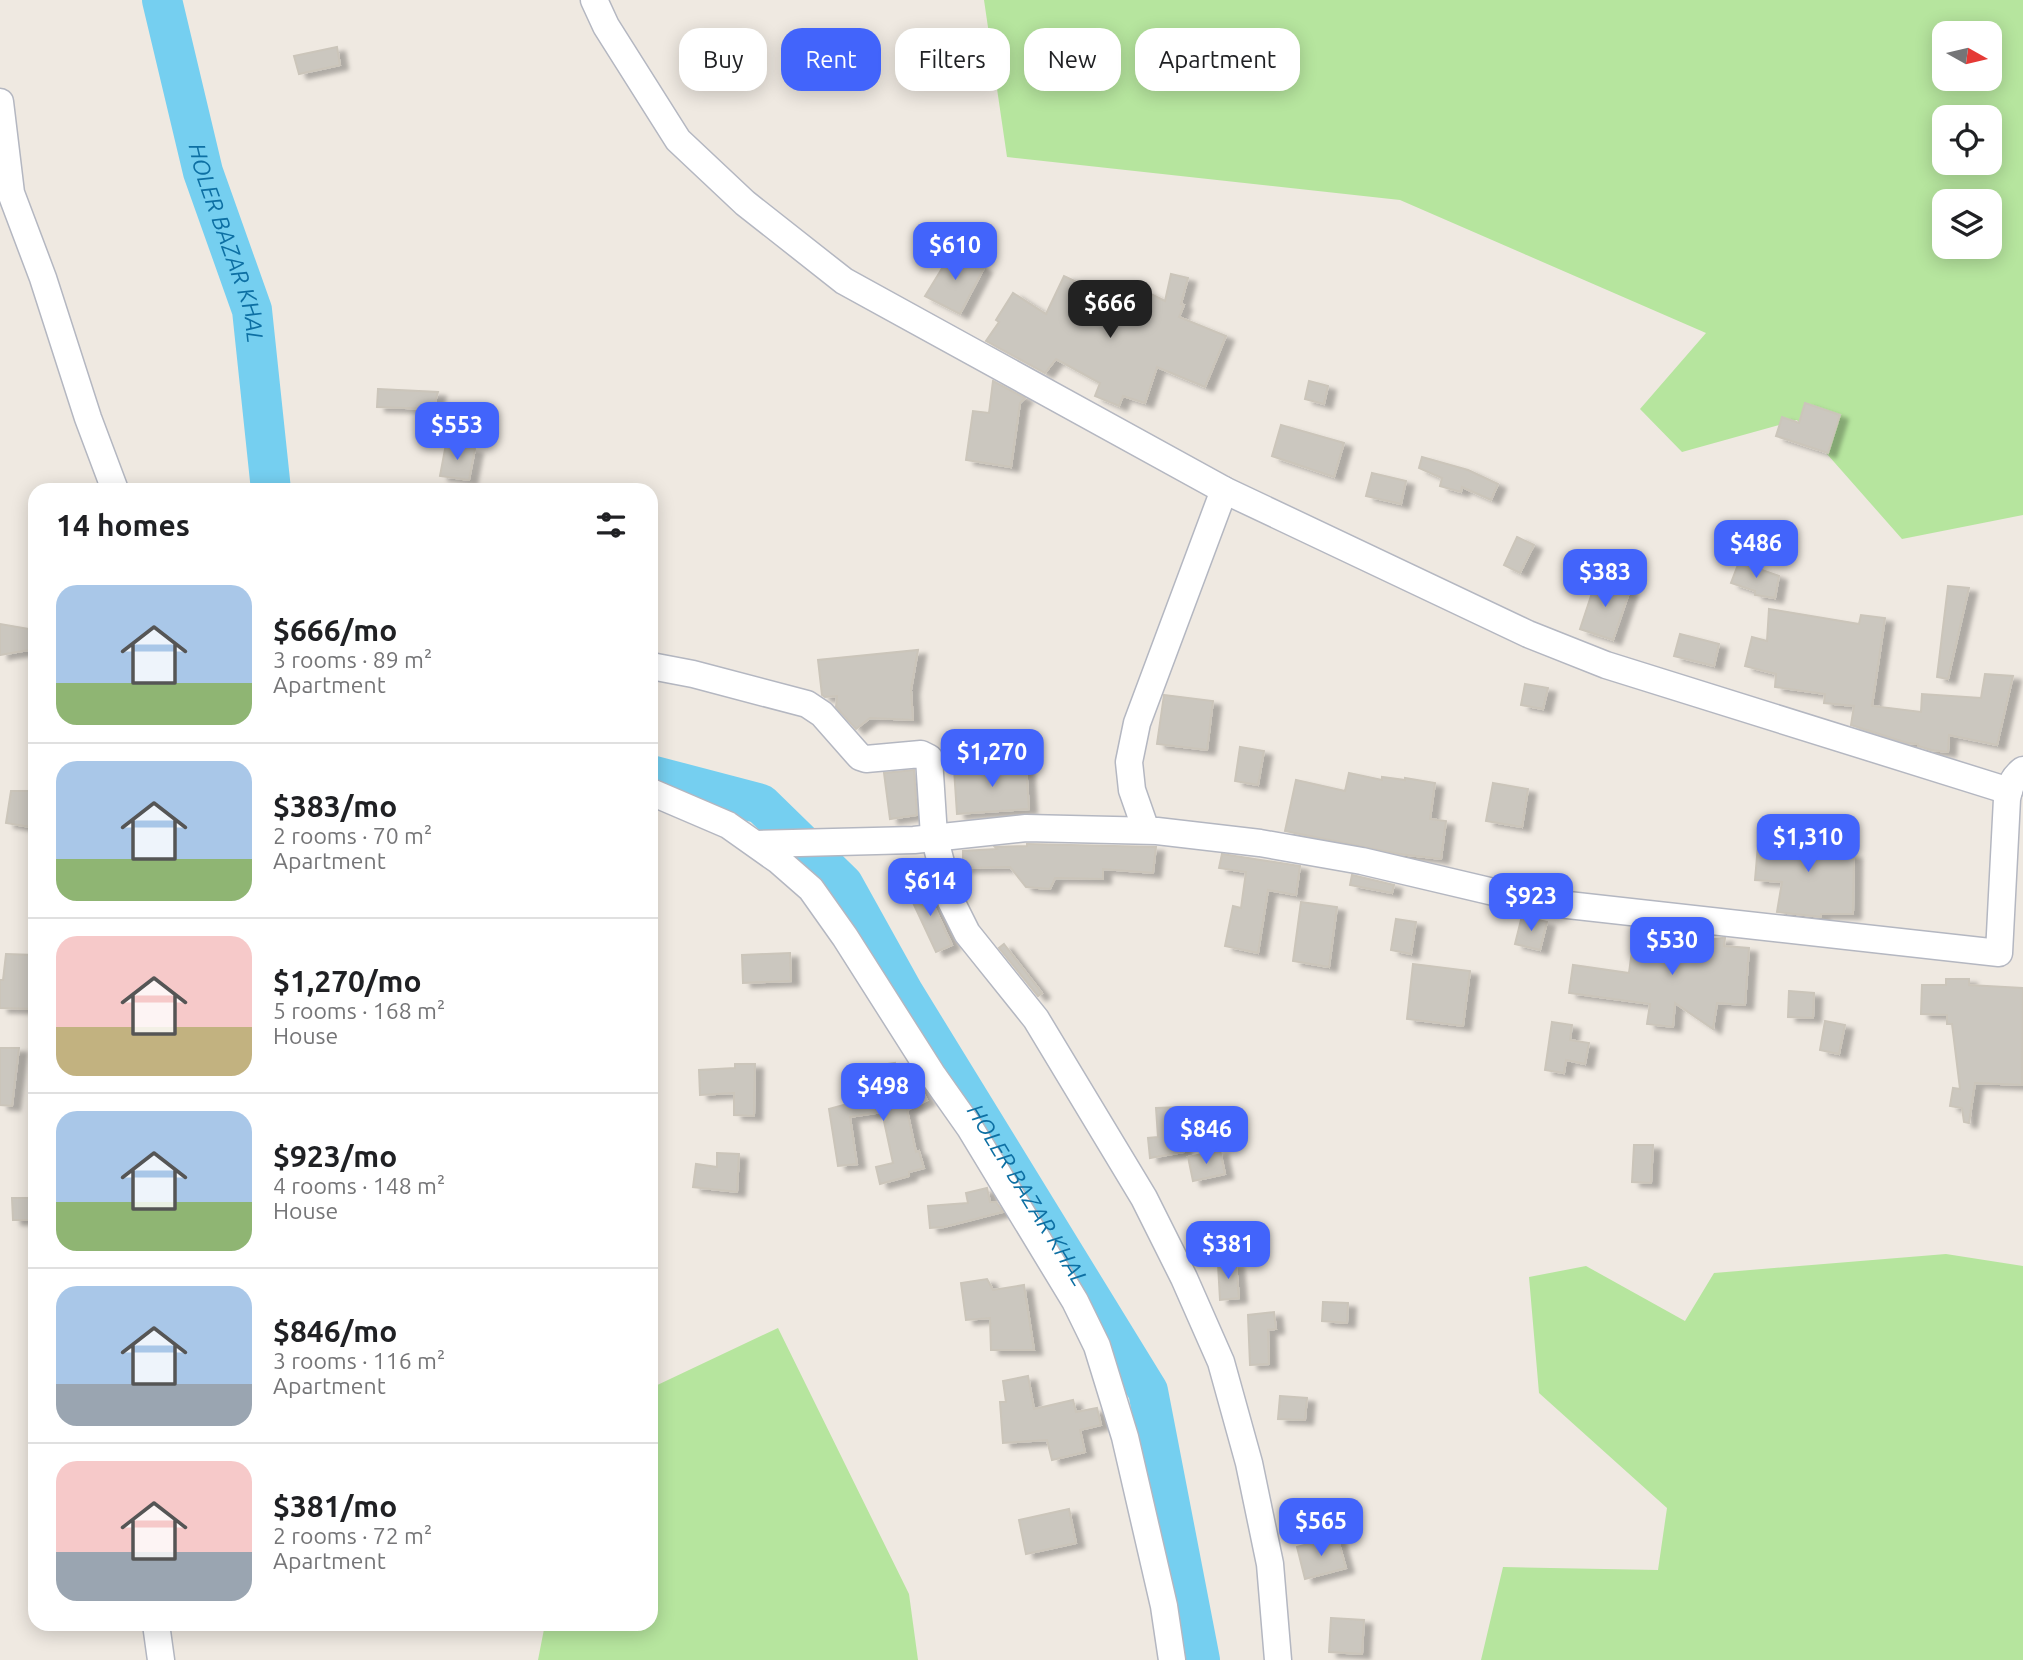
<!DOCTYPE html>
<meta charset="utf-8">
<style>
body{margin:0;font-family:Ubuntu,sans-serif;background:#f2f2f2;color:#202124;height:100vh;display:flex;flex-direction:column;font-size:26px;white-space:nowrap}
*{box-sizing:border-box;margin:0}
p{font-size:23px;color:#757577}
.icon{flex:none;width:38px;height:38px;fill:none;stroke:currentColor;stroke-width:2;stroke-linecap:round;stroke-linejoin:round}
.map{position:relative;flex:1;overflow:hidden}
.sheet{position:absolute;left:28px;top:483px;width:630px;height:1148px;display:flex;flex-direction:column;background:#fff;border-radius:21px;box-shadow:0 4px 18px #0003}
.sheet>*{flex:none}
.guide{position:absolute;left:679px;top:28px;width:665px;height:63px;display:flex;gap:14px}
.needle{width:46px;rotate:98deg}
.controls{position:absolute;left:1932px;top:21px;display:grid;gap:14px}
.controls a{display:grid;place-items:center;width:70px;height:70px;border-radius:14px;background:#fff;box-shadow:0 4px 18px #0003;font-size:35px}
.price{position:absolute;translate:-50% -60px;padding:0 16px;border-radius:14px;background:#4264fb;color:#fff;font-size:23px;line-height:46px;filter:drop-shadow(0 2px 4px #0008)}
.price::after{content:'';position:absolute;left:50%;top:42px;width:21px;height:16px;margin-left:-10px;background:inherit;clip-path:polygon(0 0,100% 0,50% 100%)}
.price.current{background:#222;color:#fff}
ul{padding:0;list-style:none}
li{display:flex;align-items:center;gap:21px;height:175px;padding:0 28px}
li+li{border-top:2px solid #e0e0e0}
li span{display:grid;place-items:center;flex:none;width:196px;height:140px;border-radius:21px;color:#555}
li>.icon{margin-inline-start:auto}
span .icon{width:84px;height:84px;fill:#fffc;stroke-width:1}
li b{font-size:30px}
h2{display:flex;justify-content:space-between;align-items:center;height:84px;padding:0 28px;font-size:30px}
.chip{padding:0 24px;border-radius:21px;background:#fff;box-shadow:0 4px 18px #0003;font-size:24px;line-height:63px}
.chip.current{background:#4264fb;color:#fff}
.map>svg:first-child{display:block}
.green{fill:#b6e59e;fill-rule:evenodd}
.lines{fill:none;stroke-linecap:round;stroke-linejoin:round}
.river{stroke:#75cff0;stroke-width:40}
.building{fill:#cbc7bf;stroke:#cbc5ba;stroke-width:2;filter:url(#shadow)}
.minor-casing{stroke:#b4b7c1;stroke-width:29}
.minor{stroke:#fff;stroke-width:26}
.labels{text-anchor:middle;stroke-width:7;stroke-linejoin:round;paint-order:stroke}
.water-label{font-size:23px;font-style:italic;fill:#0d6fa3;stroke:#fff}
</style>
<div class="map">
<svg width="2023" height="1660" viewBox="0 0 2023 1660">
<defs>
<filter id="shadow"><feDropShadow dx="8" dy="4.5" stdDeviation="2" flood-color="#0004"/></filter>
</defs>
<rect width="100%" height="100%" fill="#efe9e1"/>
<g class="green">
<path d="M984,0H2023V515L1902,539L1797,420L1682,452L1640,409L1706,333L1400,200L1007,157ZM1944,33H1990V79H1944ZM1944,117H1990V163H1944ZM1944,201H1990V247H1944Z"/>
<path d="M1946,1254L2023,1266V1660H1481L1503,1567L1658,1570L1667,1508L1539,1393L1529,1277L1586,1266L1685,1321L1714,1273Z"/>
<path d="M778,1328L909,1594L918,1660H538L545,1624H651V1388Z"/>
</g>
<g class="lines">
<g class="river">
<path id="s1" d="M162,0L203,172L252,310L271,490"/>
<path id="s2" d="M651,775L761,804L843,884L903,992L1148,1391L1200,1660"/>
</g>
</g>
<g class="building">
<path d="M337,47L340,65L299,74L294,56Z"/>
<path d="M954,249L984,268L960,314L925,296Z"/>
<path d="M1171,274L1188,278L1181,304L1184,305L1179,317L1226,336L1205,387L1157,367L1145,403L1123,396L1119,406L1095,396L1100,383L1056,359L1045,373L986,341L999,322L996,320L1013,293L1046,314L1064,276L1090,288L1082,305L1130,321L1145,291L1165,301Z"/>
<path d="M993,381L1025,398L1020,403L1011,467L966,460L973,411L989,413Z"/>
<path d="M1309,381L1328,386L1324,404L1305,399Z"/>
<path d="M378,389L438,392L433,409L377,407Z"/>
<path d="M1805,403L1840,415L1828,453L1776,436L1782,417L1799,423Z"/>
<path d="M1281,425L1344,443L1334,477L1272,456Z"/>
<path d="M446,444L475,449L469,480L440,476Z"/>
<path d="M1422,457L1468,470L1498,484L1491,500L1462,487L1461,492L1440,486L1442,478L1419,468Z"/>
<path d="M1372,473L1406,481L1401,504L1366,496Z"/>
<path d="M1517,537L1534,545L1520,573L1504,565Z"/>
<path d="M1739,562L1779,576L1775,598L1755,595V591L1731,583Z"/>
<path d="M1597,578L1630,590L1613,640L1580,629Z"/>
<path d="M1948,586L1969,588L1948,679L1937,677Z"/>
<path d="M1769,609L1859,624L1861,615L1885,618L1872,706L1921,712L1922,694L1981,698L1985,674L2013,676L1997,745L1949,735L1948,752L1931,750L1918,746V744L1907,743L1851,725L1854,706L1824,703L1825,694L1775,687L1776,674L1745,666L1752,637L1767,641Z"/>
<path d="M0,624L35,630V649L0,655Z"/>
<path d="M1680,634L1719,644L1714,666L1674,656Z"/>
<path d="M918,650L911,690L913,720L870,718L856,729L836,707L837,696L825,697L822,695L818,660Z"/>
<path d="M1525,684L1548,688L1543,709L1521,705Z"/>
<path d="M1164,695L1213,701L1207,750L1157,744Z"/>
<path d="M1240,747L1264,751L1258,785L1235,781Z"/>
<path d="M1026,764L1029,809L957,814L954,769Z"/>
<path d="M914,770L917,815L890,819L884,773Z"/>
<path d="M1349,773L1382,780V777L1405,780V778L1435,783L1430,819L1446,821L1441,859L1399,854L1285,831L1296,780L1345,791Z"/>
<path d="M1493,783L1528,789L1522,827L1486,821Z"/>
<path d="M11,791H35L31,827L6,823Z"/>
<path d="M1793,820L1826,825L1821,853L1854,854L1853,914H1821V917L1777,912L1782,882L1755,880L1758,845L1788,847Z"/>
<path d="M1027,844L1156,847L1153,873L1103,869V879L1055,878L1050,889L1026,887L1010,867L963,868V851L997,849L995,847L1027,846Z"/>
<path d="M1222,854L1300,866L1296,895L1268,890L1258,953L1225,946L1233,906L1241,908L1246,872L1219,868Z"/>
<path d="M1352,875L1394,885L1392,893L1350,885Z"/>
<path d="M924,885L952,945L936,952L908,892Z"/>
<path d="M1301,902L1337,907L1329,967L1293,961Z"/>
<path d="M1522,916L1547,922L1540,950L1515,944Z"/>
<path d="M1396,919L1416,922L1411,954L1391,950Z"/>
<path d="M1635,928L1684,934L1683,943L1722,938H1725L1724,946L1749,948L1745,1005L1717,1003L1713,1029L1675,1003L1673,1027L1647,1024L1650,1004L1569,993L1573,965L1629,973Z"/>
<path d="M1004,944L1042,993L1038,996L999,948Z"/>
<path d="M790,953L791,981L743,983L742,955Z"/>
<path d="M6,954L35,955V1009L0,1008V980H3Z"/>
<path d="M1413,964L1470,971L1463,1026L1407,1019Z"/>
<path d="M1946,979H1969V985L2023,988L2022,1085L1975,1083L1969,1123L1964,1122L1962,1108L1950,1106L1953,1088L1960,1089L1952,1024H1947V1015L1921,1014L1922,985H1946Z"/>
<path d="M1789,991L1814,993L1813,1018L1788,1017Z"/>
<path d="M1825,1021L1845,1025L1839,1054L1820,1050Z"/>
<path d="M1552,1022L1572,1025L1570,1040L1589,1043L1585,1064L1566,1060L1564,1073L1545,1070Z"/>
<path d="M0,1048H19L12,1106L0,1105Z"/>
<path d="M895,1063L897,1080L913,1074L927,1100L907,1110L916,1152L919,1151L924,1168L909,1172V1176L880,1184L876,1167L893,1163L882,1112L850,1117L857,1164L838,1166L829,1109L873,1097L871,1086H876L873,1066Z"/>
<path d="M735,1064H755L754,1116L734,1115V1093L700,1095L699,1070L735,1068Z"/>
<path d="M1180,1107L1184,1152L1150,1158L1148,1138L1158,1137L1156,1108Z"/>
<path d="M1634,1145H1653L1651,1183L1632,1182Z"/>
<path d="M1220,1150L1225,1174L1193,1181L1188,1157Z"/>
<path d="M717,1153L739,1154L737,1192L693,1187L696,1164L717,1167Z"/>
<path d="M987,1188L990,1202H996L1003,1212L944,1227L930,1228L928,1206L968,1203L966,1193Z"/>
<path d="M12,1198H31V1220H13Z"/>
<path d="M1236,1263L1239,1298L1220,1300L1218,1264Z"/>
<path d="M987,1279L993,1290L1024,1285L1034,1350H991L990,1318L966,1320L961,1283Z"/>
<path d="M1323,1302L1348,1303L1347,1323L1322,1321Z"/>
<path d="M1274,1312L1276,1329L1268,1330L1269,1364L1250,1365L1248,1315Z"/>
<path d="M1028,1376L1034,1409L1073,1400L1076,1412L1097,1408L1101,1425L1080,1430L1085,1452L1052,1460L1047,1440L1003,1443L1000,1402H1006L1003,1381Z"/>
<path d="M1280,1396L1307,1398L1305,1420L1278,1419Z"/>
<path d="M1069,1509L1076,1543L1026,1554L1019,1520Z"/>
<path d="M1337,1536L1346,1568L1305,1579L1297,1547Z"/>
<path d="M1331,1618L1364,1620L1362,1654L1329,1652Z"/>
</g>
<g class="lines">
<g class="minor-casing">
<g id="minor">
<path d="M594,0L606,26L678,140L745,203L844,281L1224,490L1528,634L1606,665L2009,791"/>
<path d="M0,102L11,193L43,278L88,418L115,490"/>
<path d="M651,666L693,674L807,704L822,714L860,757L866,759L921,754L929,758L934,836L951,901L967,933L1036,1019L1144,1198L1184,1278L1221,1362L1249,1463L1270,1564L1278,1660"/>
<path d="M651,792L728,825L779,861L811,889L845,937L932,1074L970,1128L1075,1301L1097,1346L1125,1437L1164,1606L1172,1660"/>
<path d="M1146,830L1132,790L1129,762L1137,723L1224,490"/>
<path d="M757,844L914,840L1026,828L1157,831L1260,843L1362,861L1532,901L1999,953L2007,799C2009,787 2013,777 2023,770"/>
<path d="M156,1624L161,1660"/>
</g>
</g>
<use href="#minor" class="minor"/>
</g>
<g class="labels">
<g class="water-label">
<text dy="8" stroke="none"><textPath href="#s1" startOffset="252">HOLER BAZAR KHAL</textPath></text>
<text dy="8" stroke="none"><textPath href="#s2" startOffset="590">HOLER BAZAR KHAL</textPath></text>
</g>
</g>
</svg>
<div class="controls">
<a><svg class="needle" viewBox="-14 -14 28 28"><path d="M0-13l5 13h-10z" fill="#e53935"/><path d="M0 13l5-13h-10z" fill="#757577"/></svg></a>
<a><svg class="icon" aria-label="locate" viewBox="0 0 24 24"><circle cx="12" cy="12" r="6"/><path d="M12 2v4M12 18v4M2 12h4M18 12h4"/></svg></a>
<a><svg class="icon" aria-label="layers" viewBox="0 0 24 24"><path d="M12 4l9 5-9 5-9-5zM3 14l9 5 9-5"/></svg></a>
</div>
<b class="price" style="left:955px;top:282px">$610</b>
<b class="price current" style="left:1110px;top:340px">$666</b>
<b class="price" style="left:457px;top:462px">$553</b>
<b class="price" style="left:1756px;top:580px">$486</b>
<b class="price" style="left:1605px;top:609px">$383</b>
<b class="price" style="left:992px;top:789px">$1,270</b>
<b class="price" style="left:1808px;top:874px">$1,310</b>
<b class="price" style="left:930px;top:918px">$614</b>
<b class="price" style="left:1531px;top:933px">$923</b>
<b class="price" style="left:1672px;top:977px">$530</b>
<b class="price" style="left:883px;top:1123px">$498</b>
<b class="price" style="left:1206px;top:1166px">$846</b>
<b class="price" style="left:1228px;top:1281px">$381</b>
<b class="price" style="left:1321px;top:1558px">$565</b>
<div class="guide">
<a class="chip">Buy</a>
<a class="chip current">Rent</a>
<a class="chip">Filters</a>
<a class="chip">New</a>
<a class="chip">Apartment</a>
</div>
<section class="sheet">
<h2>14 homes<svg class="icon" aria-label="filters" viewBox="0 0 24 24"><path d="M4 7h16M4 17h16"/><circle cx="9" cy="7" r="2"/><circle cx="15" cy="17" r="2"/></svg></h2>
<ul>
<li><span style="background:linear-gradient(#a9c7e8 70%,#8fb573 0)"><svg class="icon" aria-label="home" viewBox="0 0 24 24"><path d="M3 11l9-7 9 7M6 9v11h12V9"/></svg></span><div><b>$666/mo</b><p>3 rooms · 89 m²</p><p>Apartment</p></div></li>
<li><span style="background:linear-gradient(#a9c7e8 70%,#8fb573 0)"><svg class="icon" aria-label="home" viewBox="0 0 24 24"><path d="M3 11l9-7 9 7M6 9v11h12V9"/></svg></span><div><b>$383/mo</b><p>2 rooms · 70 m²</p><p>Apartment</p></div></li>
<li><span style="background:linear-gradient(#f6c9c9 65%,#c2b280 0)"><svg class="icon" aria-label="home" viewBox="0 0 24 24"><path d="M3 11l9-7 9 7M6 9v11h12V9"/></svg></span><div><b>$1,270/mo</b><p>5 rooms · 168 m²</p><p>House</p></div></li>
<li><span style="background:linear-gradient(#a9c7e8 65%,#8fb573 0)"><svg class="icon" aria-label="home" viewBox="0 0 24 24"><path d="M3 11l9-7 9 7M6 9v11h12V9"/></svg></span><div><b>$923/mo</b><p>4 rooms · 148 m²</p><p>House</p></div></li>
<li><span style="background:linear-gradient(#a9c7e8 70%,#9aa5b1 0)"><svg class="icon" aria-label="home" viewBox="0 0 24 24"><path d="M3 11l9-7 9 7M6 9v11h12V9"/></svg></span><div><b>$846/mo</b><p>3 rooms · 116 m²</p><p>Apartment</p></div></li>
<li><span style="background:linear-gradient(#f6c9c9 65%,#9aa5b1 0)"><svg class="icon" aria-label="home" viewBox="0 0 24 24"><path d="M3 11l9-7 9 7M6 9v11h12V9"/></svg></span><div><b>$381/mo</b><p>2 rooms · 72 m²</p><p>Apartment</p></div></li>
</ul>
</section>
</div>
